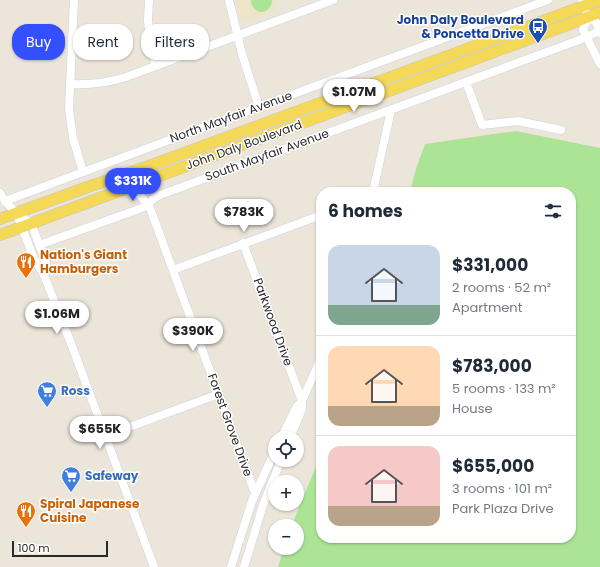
<!DOCTYPE html>
<meta charset="utf-8">
<style>
body{margin:0;font-family:Poppins,sans-serif;background:#f6f6f7;color:#1f2937;height:100vh;display:flex;flex-direction:column;font-size:15px;white-space:nowrap}
*{box-sizing:border-box;margin:0}
p{font-size:13px;color:#747a83}
.icon{flex:none;width:22px;height:22px;fill:none;stroke:currentColor;stroke-width:2;stroke-linecap:round;stroke-linejoin:round}
.map{position:relative;flex:1;overflow:hidden}
.panel{position:absolute;left:316px;top:187px;width:260px;height:356px;display:flex;flex-direction:column;background:#fff;border-radius:16px;box-shadow:0 1px 3px #0004}
.panel>*{flex:none}
.banner{position:absolute;left:12px;top:24px;width:244px;height:36px;display:flex;gap:8px}
.fabs{position:absolute;left:268px;top:431px;display:grid;gap:8px}
.fabs a{display:grid;place-items:center;width:36px;height:36px;border-radius:50%;background:#fff;box-shadow:0 1px 3px #0004;font-size:20px}
.scale{position:absolute;left:12px;bottom:10px;width:96px;box-sizing:border-box;padding-left:4px;border:2px solid #292929;border-top:0;font-size:11px;line-height:14px;white-space:nowrap;color:#292929;-webkit-text-stroke:3px #fff;paint-order:stroke}
.price{position:absolute;translate:-50% -34px;padding:0 9px;border-radius:14px;background:#fff;color:#222;font-size:13px;line-height:26px;filter:drop-shadow(0 1px 2px #0008)}
.price::after{content:'';position:absolute;left:50%;top:24px;width:12px;height:9px;margin-left:-6px;background:inherit;clip-path:polygon(0 0,100% 0,50% 100%)}
.price.current{background:#344ffe;color:#fff}
ul{padding:0;list-style:none}
li{display:flex;align-items:center;gap:12px;height:100px;padding:0 12px}
li+li{border-top:1px solid #e0e1e3}
li span{display:grid;place-items:center;flex:none;width:112px;height:80px;border-radius:12px;color:#555}
li>.icon{margin-inline-start:auto}
span .icon{width:48px;height:48px;fill:#fffc;stroke-width:1}
li b{font-size:17px}
h2{display:flex;justify-content:space-between;align-items:center;height:48px;padding:0 12px;font-size:17px}
.tag{padding:0 14px;border-radius:16px;background:#fff;box-shadow:0 1px 3px #0004;font-size:14px;line-height:36px}
.tag.current{background:#344ffe;color:#fff}
.map>svg:first-child{display:block}
.education{fill:#eee4c8}
.green{fill:#abe494}
.lines{fill:none;stroke-linecap:round;stroke-linejoin:round}
.minor-casing{stroke:#cfd2e2;stroke-width:9}
.major-casing{stroke:#c7c7c7;stroke-width:12}
.minor{stroke:#fff;stroke-width:8}
.major{stroke:#f4d857;stroke-width:11}
.labels{text-anchor:middle;stroke-width:3;stroke-linejoin:round;paint-order:stroke}
.transit-label{font-size:12px;font-weight:bold;fill:#164399;stroke:#fff;text-anchor:end}
.street-label{font-size:12px;fill:#292929;stroke:#fff}
.food-label{font-size:12px;font-weight:bold;fill:#c56008;stroke:#fff;text-anchor:start}
.shop-label{font-size:12px;font-weight:bold;fill:#366cbe;stroke:#fff;text-anchor:start}
</style>
<div class="map">
<svg width="600" height="567" viewBox="0 0 600 567">
<rect width="100%" height="100%" fill="#ece5da"/>
<path class="education" d="M236,0H277L275,11L247,21H244L240,18Z"/>
<g class="green">
<path d="M251,0H272C271,16 252,16 251,0Z"/>
<path d="M516,131L600,148V567H278L284,548H297V526H292L297,512L321,455V538H571V192H410L416,169L425,144Z"/>
</g>
<g class="lines">
<g class="minor-casing">
<g id="minor">
<path d="M74,0L69,109L73,138L83,172"/>
<path d="M149,0L148,20L150,41L156,66"/>
<path d="M229,0L242,54L259,107"/>
<path d="M582,0L588,17"/>
<path d="M588,17L583,30L600,64"/>
<path d="M588,17L596,22L600,33"/>
<path d="M466,82L482,125L518,121L561,130"/>
<path d="M70,84C89,85 107,83 126,77L333,0"/>
<path d="M124,189L140,195L150,208L255,493"/>
<path d="M373,192L391,110"/>
<path d="M0,193L5,201L16,213L31,223L46,263L44,275"/>
<path d="M5,201L548,0"/>
<path d="M16,213L22,227L34,259L44,275L72,346L154,567"/>
<path d="M243,243L302,401V409L290,438"/>
<path d="M39,245L142,208L148,205L153,199L160,195L582,39L599,31"/>
<path d="M173,270L321,215"/>
<path d="M105,436L219,394"/>
<path d="M281,438L297,406L302,401L321,358"/>
<path d="M231,567L252,501L275,451"/>
<path d="M244,567L263,505L281,460"/>
</g>
</g>
<g class="major-casing">
<g id="major">
<path d="M0,219L85,188L152,165L600,0"/>
<path d="M0,235L575,22L600,12"/>
</g>
</g>
<use href="#minor" class="minor"/>
<use href="#major" class="major"/>
</g>
<defs>
<g id="bus-pin" transform="scale(1)"><path d="M0 17L-7.5 6A9.5 9.5 0 1 1 7.5 6Z" fill="#1a4fb4" stroke="#fff"/><path d="M-5-6H5V4H4V6H2V4H-2V6H-4V4H-5ZM-3.5-4V0h7V-4ZM-3.5 1.2v1.5H-2V1.2ZM2 1.2v1.5H3.5V1.2Z" fill="#fff"/></g>
<g id="restaurant-pin" transform="scale(1)"><path d="M0 17L-7.5 6A9.5 9.5 0 1 1 7.5 6Z" fill="#e8710a" stroke="#fff"/><path d="M-5-6h1v4h1v-4h1v4h1v-4h1v5L-1.5 .5V6h-2V.5L-5-1ZM5-6V6H3V1.5H1.5Q1.5-4 5-6Z" fill="#fff"/></g>
<g id="supermarket-pin" transform="scale(1)"><path d="M0 17L-7.5 6A9.5 9.5 0 1 1 7.5 6Z" fill="#3f7fe0" stroke="#fff"/><path d="M-6-5.5h2.5l.6 2H6L4.5 2H-2.5L-4.4-4H-6ZM-1.5 3.2a1.3 1.3 0 1 0 .1 0ZM3 3.2a1.3 1.3 0 1 0 .1 0Z" fill="#fff"/></g>
</defs>
<g fill-rule="evenodd">
<use href="#bus-pin" x="538" y="27"/>
<use href="#restaurant-pin" x="26" y="262"/>
<use href="#supermarket-pin" x="47" y="391"/>
<use href="#supermarket-pin" x="71" y="476"/>
<use href="#restaurant-pin" x="26" y="511"/>
</g>
<g class="labels">
<g class="transit-label">
<text x="524" y="24">John Daly Boulevard<tspan x="524" dy="14">&amp; Poncetta Drive</tspan></text>
</g>
<g class="street-label">
<text transform="translate(231 117) rotate(-20)" y="4">North Mayfair Avenue</text>
<text transform="translate(244 145) rotate(-20)" y="4">John Daly Boulevard</text>
<text transform="translate(267 155) rotate(-20)" y="4">South Mayfair Avenue</text>
<text transform="translate(273 322) rotate(70)" y="4">Parkwood Drive</text>
<text transform="translate(230 425) rotate(70)" y="4">Forest Grove Drive</text>
</g>
<g class="food-label">
<text x="40" y="259">Nation's Giant<tspan x="40" dy="14">Hamburgers</tspan></text>
<text x="40" y="508">Spiral Japanese<tspan x="40" dy="14">Cuisine</tspan></text>
</g>
<g class="shop-label">
<text x="61" y="395">Ross</text>
<text x="85" y="480">Safeway</text>
</g>
</g>
</svg>
<div class="fabs">
<a><svg class="icon" aria-label="locate" viewBox="0 0 24 24"><circle cx="12" cy="12" r="6"/><path d="M12 2v4M12 18v4M2 12h4M18 12h4"/></svg></a>
<a>+</a>
<a>−</a>
</div>
<div class="scale">100 m</div>
<b class="price" style="left:354px;top:113px">$1.07M</b>
<b class="price current" style="left:133px;top:202px">$331K</b>
<b class="price" style="left:244px;top:233px">$783K</b>
<b class="price" style="left:57px;top:335px">$1.06M</b>
<b class="price" style="left:193px;top:352px">$390K</b>
<b class="price" style="left:100px;top:450px">$655K</b>
<div class="banner">
<a class="tag current">Buy</a>
<a class="tag">Rent</a>
<a class="tag">Filters</a>
</div>
<section class="panel">
<h2>6 homes<svg class="icon" aria-label="filters" viewBox="0 0 24 24"><path d="M4 7h16M4 17h16"/><circle cx="9" cy="7" r="2"/><circle cx="15" cy="17" r="2"/></svg></h2>
<ul>
<li><span style="background:linear-gradient(#c9d6e8 75%,#7fa58c 0)"><svg class="icon" aria-label="home" viewBox="0 0 24 24"><path d="M3 11l9-7 9 7M6 9v11h12V9"/></svg></span><div><b>$331,000</b><p>2 rooms · 52 m²</p><p>Apartment</p></div></li>
<li><span style="background:linear-gradient(#ffd9b3 75%,#b9a48a 0)"><svg class="icon" aria-label="home" viewBox="0 0 24 24"><path d="M3 11l9-7 9 7M6 9v11h12V9"/></svg></span><div><b>$783,000</b><p>5 rooms · 133 m²</p><p>House</p></div></li>
<li><span style="background:linear-gradient(#f6c9c9 75%,#b9a48a 0)"><svg class="icon" aria-label="home" viewBox="0 0 24 24"><path d="M3 11l9-7 9 7M6 9v11h12V9"/></svg></span><div><b>$655,000</b><p>3 rooms · 101 m²</p><p>Park Plaza Drive</p></div></li>
</ul>
</section>
</div>
